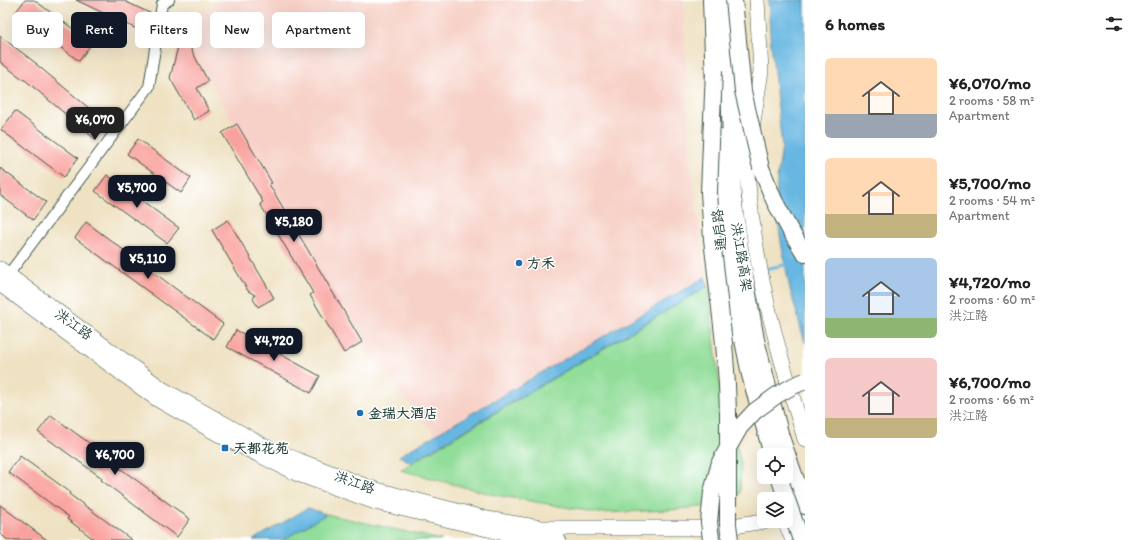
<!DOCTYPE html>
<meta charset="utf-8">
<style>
body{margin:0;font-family:Itim,"LXGW WenKai TC",sans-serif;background:#f6f6f6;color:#222;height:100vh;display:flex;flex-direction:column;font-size:15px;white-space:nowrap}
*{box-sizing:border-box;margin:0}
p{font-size:13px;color:#767676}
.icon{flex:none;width:22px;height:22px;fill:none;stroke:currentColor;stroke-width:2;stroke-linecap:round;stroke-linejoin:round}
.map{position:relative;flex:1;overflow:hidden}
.details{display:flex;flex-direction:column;background:#fff;width:340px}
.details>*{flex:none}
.top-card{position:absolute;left:12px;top:12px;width:380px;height:36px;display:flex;gap:8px}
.buttons{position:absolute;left:757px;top:448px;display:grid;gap:8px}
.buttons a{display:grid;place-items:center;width:36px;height:36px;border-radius:6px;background:#fff;box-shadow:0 4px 16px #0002;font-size:20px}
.price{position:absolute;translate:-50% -34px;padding:0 9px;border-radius:8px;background:#111827;color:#fff;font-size:13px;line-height:26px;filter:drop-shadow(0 1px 2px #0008)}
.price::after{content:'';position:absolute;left:50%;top:24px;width:12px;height:9px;margin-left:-6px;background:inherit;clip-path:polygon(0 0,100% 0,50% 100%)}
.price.current{background:#222;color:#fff}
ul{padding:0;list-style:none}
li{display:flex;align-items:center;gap:12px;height:100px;padding:0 20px}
li span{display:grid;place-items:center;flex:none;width:112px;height:80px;border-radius:6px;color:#555}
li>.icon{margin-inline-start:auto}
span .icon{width:48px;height:48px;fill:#fffc;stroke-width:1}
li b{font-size:17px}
h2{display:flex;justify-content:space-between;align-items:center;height:48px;padding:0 20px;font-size:17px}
.tag{padding:0 14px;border-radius:6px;background:#fff;box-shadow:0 4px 16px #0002;font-size:14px;line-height:36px}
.tag.current{background:#111827;color:#fff}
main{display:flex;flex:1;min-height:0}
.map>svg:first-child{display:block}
.built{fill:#f7d1c7}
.green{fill:#91dd99;stroke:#588d66}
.water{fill:#68b7e2;stroke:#447a8b}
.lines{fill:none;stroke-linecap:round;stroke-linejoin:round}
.stream{stroke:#68b7e2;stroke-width:3}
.building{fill:#f9a19d}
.minor-casing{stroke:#3e5649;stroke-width:12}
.primary-casing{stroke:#3e5649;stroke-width:16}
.trunk-casing{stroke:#3e5649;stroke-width:18}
.minor{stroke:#fff;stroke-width:10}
.primary{stroke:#fff;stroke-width:15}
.trunk{stroke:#fff;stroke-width:16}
.trunk-bridge-casing{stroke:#3e5649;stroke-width:18;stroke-linecap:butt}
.trunk-bridge{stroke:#fff;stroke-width:16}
.poi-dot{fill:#1f6fb2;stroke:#fff;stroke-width:1.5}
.labels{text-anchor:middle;stroke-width:3;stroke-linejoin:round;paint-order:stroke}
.street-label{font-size:14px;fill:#1f3d34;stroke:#fff}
.poi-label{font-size:14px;font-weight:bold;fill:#1f3d34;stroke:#fff;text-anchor:start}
</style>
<main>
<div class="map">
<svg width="805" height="540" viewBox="0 0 805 540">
<rect width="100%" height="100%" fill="#fff"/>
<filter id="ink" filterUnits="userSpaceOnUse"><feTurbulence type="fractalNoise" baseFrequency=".025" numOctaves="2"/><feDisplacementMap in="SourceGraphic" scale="8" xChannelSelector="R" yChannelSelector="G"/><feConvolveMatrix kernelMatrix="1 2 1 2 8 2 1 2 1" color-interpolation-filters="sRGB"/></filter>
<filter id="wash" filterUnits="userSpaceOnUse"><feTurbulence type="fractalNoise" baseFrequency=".012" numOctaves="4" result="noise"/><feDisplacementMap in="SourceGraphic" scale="16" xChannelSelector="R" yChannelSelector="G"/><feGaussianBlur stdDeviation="0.9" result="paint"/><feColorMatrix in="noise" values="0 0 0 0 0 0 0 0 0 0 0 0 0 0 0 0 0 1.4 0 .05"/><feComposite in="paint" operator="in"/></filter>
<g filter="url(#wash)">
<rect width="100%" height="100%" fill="#efe2c3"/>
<path class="built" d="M221,0H684L686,85L691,164L705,277L435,435L368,353L177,25Z"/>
<g class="green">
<path d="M708,286L720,390L741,462L740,493L737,499L730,504L669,510L599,513L490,494L400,470Z"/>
<path d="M326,514L442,540H283Z"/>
</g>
<g class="water">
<path d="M768,0H805V343L790,289L781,242L776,204L777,179L782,147L770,34Z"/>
<path d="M705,277L708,286L411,462L399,456Z"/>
<path d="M308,508L326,514L283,540H253Z"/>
</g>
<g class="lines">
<path class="stream" d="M765,269L789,264"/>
</g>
<g id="blocks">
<g class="building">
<path d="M25,0H34L92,43L79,61L15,13Z"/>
<path d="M76,0H122L152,14L143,32Z"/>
<path d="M0,36L37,64H36L108,124L95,139L25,80H24L0,62Z"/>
<path d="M180,39L186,40L208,81L197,88L209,111L194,120L170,78Z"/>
<path d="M15,111L78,158L64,177L1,130Z"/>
<path d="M237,124L272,183L269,184L362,342L344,353L310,295L313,293L260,204L263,202L222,133Z"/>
<path d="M138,139L191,178L181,193L127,154Z"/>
<path d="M0,168L46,202L33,220L0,195Z"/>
<path d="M107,175L179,228L167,243L95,191Z"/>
<path d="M228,220L274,298L258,307L253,299L255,295L248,291L212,230Z"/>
<path d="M86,222L223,324L213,339L75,238Z"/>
<path d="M236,330L320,376L311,393L227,347Z"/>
<path d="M51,415L104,454L103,456L190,519L177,537L101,480L102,478L38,432Z"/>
<path d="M20,456L70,492L69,494L132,540H95L67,519L69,517L8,472Z"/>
<path d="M0,505L47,540H8L0,534Z"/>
</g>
</g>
</g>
<g filter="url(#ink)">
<use href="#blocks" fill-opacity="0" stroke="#3e5649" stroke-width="1"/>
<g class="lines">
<g class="minor-casing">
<path id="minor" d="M5,279L149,87L162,4L169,0"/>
</g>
<g class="primary-casing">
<g id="primary">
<path d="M741,105C746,163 750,222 762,280C773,334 789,386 805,439"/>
<path d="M752,128L761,71L757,0"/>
<path d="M0,269L162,389L262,445L300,461L373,489L487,519L541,528H720L764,521"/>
<path d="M0,284L157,399L227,439L298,474L375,502L530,539L558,540"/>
<path d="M725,284L728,306L734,335"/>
<path d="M785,521L793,540"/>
</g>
</g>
<g class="trunk-casing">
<g id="trunk">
<path d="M711,0L714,83"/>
<path d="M726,0L733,197L740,248L756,340L781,437L805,506"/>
<path d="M717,136L724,233L735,300L750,375L772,455"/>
<path d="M761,168L774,200L790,230L805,254"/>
</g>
</g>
<use href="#minor" class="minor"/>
<use href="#primary" class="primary"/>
<use href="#trunk" class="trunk"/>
<g class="trunk-bridge-casing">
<g id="trunk-bridge">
<path d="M734,0L743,91L761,168"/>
<path d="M714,70L709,192L712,239L724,343L727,384L728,413V524L730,540"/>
<path d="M779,477L801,540"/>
<path d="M711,540L709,522L712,492L720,462L740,427L755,411L777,395L793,386L805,381"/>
</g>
</g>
<use href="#trunk-bridge" class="trunk-bridge"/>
</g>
</g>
<g class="poi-dot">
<circle cx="519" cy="263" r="4"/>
<circle cx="360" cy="413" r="4"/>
<rect x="221" y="444" width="8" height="8" rx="2"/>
</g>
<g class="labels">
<g class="street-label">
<text transform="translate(719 230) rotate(-96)" y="5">通启路</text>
<text transform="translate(742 257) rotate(81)" y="5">洪江路高架</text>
<text transform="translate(74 324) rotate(36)" y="5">洪江路</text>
<text transform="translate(355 482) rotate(20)" y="5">洪江路</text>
</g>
<g class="poi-label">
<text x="527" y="268">方禾</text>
<text x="368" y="418">金瑞大酒店</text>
<text x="233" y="453">天都花苑</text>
</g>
</g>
</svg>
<div class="buttons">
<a><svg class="icon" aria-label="locate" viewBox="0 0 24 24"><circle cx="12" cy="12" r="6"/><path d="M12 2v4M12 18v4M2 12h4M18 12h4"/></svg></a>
<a><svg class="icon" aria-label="layers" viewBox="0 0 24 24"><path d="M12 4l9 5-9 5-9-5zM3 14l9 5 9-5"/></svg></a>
</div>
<b class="price current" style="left:95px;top:141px">¥6,070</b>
<b class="price" style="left:137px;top:209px">¥5,700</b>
<b class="price" style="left:294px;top:243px">¥5,180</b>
<b class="price" style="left:148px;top:280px">¥5,110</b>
<b class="price" style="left:274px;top:362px">¥4,720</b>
<b class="price" style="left:115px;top:476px">¥6,700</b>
<div class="top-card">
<a class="tag">Buy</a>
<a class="tag current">Rent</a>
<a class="tag">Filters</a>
<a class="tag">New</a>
<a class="tag">Apartment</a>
</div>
</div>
<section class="details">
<h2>6 homes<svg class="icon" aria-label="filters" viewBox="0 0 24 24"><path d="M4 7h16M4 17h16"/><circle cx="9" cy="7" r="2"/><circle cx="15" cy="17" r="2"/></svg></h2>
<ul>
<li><span style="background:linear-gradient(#ffd9b3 70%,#9aa5b1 0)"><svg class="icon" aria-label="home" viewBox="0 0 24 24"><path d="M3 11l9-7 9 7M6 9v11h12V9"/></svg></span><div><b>¥6,070/mo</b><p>2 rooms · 58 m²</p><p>Apartment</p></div></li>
<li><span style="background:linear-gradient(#ffd9b3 70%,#c2b280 0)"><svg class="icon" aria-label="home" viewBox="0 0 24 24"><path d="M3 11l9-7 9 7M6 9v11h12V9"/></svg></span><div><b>¥5,700/mo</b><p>2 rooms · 54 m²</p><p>Apartment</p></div></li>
<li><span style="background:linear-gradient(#a9c7e8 75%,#8fb573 0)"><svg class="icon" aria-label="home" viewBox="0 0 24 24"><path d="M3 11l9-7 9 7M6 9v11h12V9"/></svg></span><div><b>¥4,720/mo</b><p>2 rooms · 60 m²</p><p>洪江路</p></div></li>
<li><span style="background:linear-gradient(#f6c9c9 75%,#c2b280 0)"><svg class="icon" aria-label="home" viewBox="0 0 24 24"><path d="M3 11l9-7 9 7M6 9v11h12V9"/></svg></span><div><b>¥6,700/mo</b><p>2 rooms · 66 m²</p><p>洪江路</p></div></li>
</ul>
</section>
</main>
